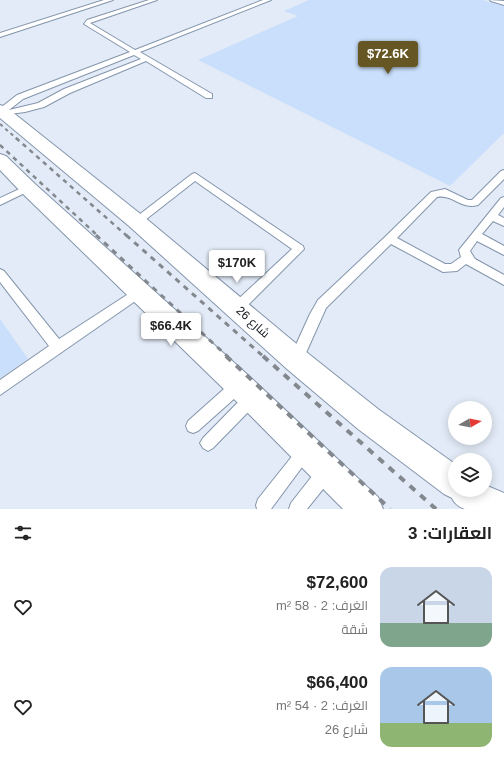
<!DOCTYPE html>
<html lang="ar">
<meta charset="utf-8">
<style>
body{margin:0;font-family:Arial,Cairo,sans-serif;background:#f2f2f2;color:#222;direction:rtl;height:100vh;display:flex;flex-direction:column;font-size:15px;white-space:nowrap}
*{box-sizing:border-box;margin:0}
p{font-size:13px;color:#767676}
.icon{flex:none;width:22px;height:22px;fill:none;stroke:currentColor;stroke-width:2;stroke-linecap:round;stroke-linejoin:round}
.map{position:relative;height:509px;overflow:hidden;direction:ltr}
.details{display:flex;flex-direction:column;background:#fff;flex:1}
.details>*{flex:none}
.needle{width:26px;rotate:81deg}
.fabs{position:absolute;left:448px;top:401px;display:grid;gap:8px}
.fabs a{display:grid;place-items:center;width:44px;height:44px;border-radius:50%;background:#fff;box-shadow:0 2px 10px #0003;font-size:20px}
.price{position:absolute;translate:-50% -34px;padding:0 9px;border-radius:4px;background:#fff;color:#222;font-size:13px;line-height:26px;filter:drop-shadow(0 1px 2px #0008)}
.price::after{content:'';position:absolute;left:50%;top:24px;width:12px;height:9px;margin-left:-6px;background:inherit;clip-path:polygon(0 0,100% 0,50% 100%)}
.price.active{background:#655623;color:#fff}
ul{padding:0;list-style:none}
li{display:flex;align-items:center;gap:12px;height:100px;padding:0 12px}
li span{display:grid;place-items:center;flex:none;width:112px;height:80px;border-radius:12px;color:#555}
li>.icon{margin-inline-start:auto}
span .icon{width:48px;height:48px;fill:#fffc;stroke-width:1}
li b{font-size:17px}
h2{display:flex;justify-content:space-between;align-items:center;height:48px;padding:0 12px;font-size:17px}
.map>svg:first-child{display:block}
.built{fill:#e2ebf7;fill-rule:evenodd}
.building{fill:#cadffb}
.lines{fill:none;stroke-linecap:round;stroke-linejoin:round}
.service-casing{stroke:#8495ac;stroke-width:2}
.minor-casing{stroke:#8495ac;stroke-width:2}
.service{fill:#fff;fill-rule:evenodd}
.minor{fill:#fff;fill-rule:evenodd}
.rail-far3{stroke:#83888e;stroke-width:2;stroke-dasharray:3.5 3.5;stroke-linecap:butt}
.rail-far2{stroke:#83888e;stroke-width:2.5;stroke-dasharray:4.5 4.5;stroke-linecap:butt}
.rail-far1{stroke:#83888e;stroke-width:3;stroke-dasharray:5.5 5.5;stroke-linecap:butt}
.rail{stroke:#83888e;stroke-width:4;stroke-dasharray:7 7;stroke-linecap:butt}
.labels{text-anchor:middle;stroke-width:3;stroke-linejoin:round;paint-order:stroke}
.street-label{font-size:12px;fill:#080e16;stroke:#fff}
</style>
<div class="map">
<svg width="504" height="509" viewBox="0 0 504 509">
<rect width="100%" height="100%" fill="#f2f6fb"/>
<path class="built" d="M0,0H504V509H0ZM455,408H485V438H455ZM455,460H485V490H455Z"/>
<g class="building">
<path d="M309,0H483L504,6V133L450,186L198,60L298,16L284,11Z"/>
<path d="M0,319L28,359L0,378Z"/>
</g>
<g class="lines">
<g class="service-casing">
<g id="service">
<path d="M104,0H113L0,37V33Z"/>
<path d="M149,0H157L90,23L135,50L263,0H271L140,52L212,94V98H206L146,61L70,93L44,107L25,112L1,115L0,113L3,106L17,95L130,52L84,24L87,20ZM134,55L141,59L64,89L38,103L9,110L23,99Z"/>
<path d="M490,0L504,1V5L491,1Z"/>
<path d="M504,170V179L478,205C461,210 453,194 437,197L397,238L445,264H451L461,257L459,250L501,198L504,197V207L498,215L504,218V226L493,221L482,234L504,246V255L477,241L470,251L475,259L504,275V285L466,264L457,271L443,272L391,244L326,308L301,364L296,366L291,364L289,360L310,314L318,300L386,236L431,192L445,189L468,200H472L501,171Z"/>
<path d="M195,173L303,246L304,249L241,312L237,313L233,312L231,308L233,304L292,249L195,181L140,224H132L131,221L192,174Z"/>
<path d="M28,185L33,188L31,190L0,205V198Z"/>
<path d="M0,269L4,271L59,339L136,289L140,287L144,289L146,292L144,295L0,395V380L49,346L0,282Z"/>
<path d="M239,378L244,380L246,385L244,390L198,431L193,433L188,431L186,426L188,421L234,380Z"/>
<path d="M252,391L257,393L259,398L257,403L213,448L208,451L203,448L200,443L203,438L247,393Z"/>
<path d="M306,442L311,445L314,450L311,455L271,509H257L256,505L258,499L301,445Z"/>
<path d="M326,464L332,466L334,472L332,478L307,509H289L291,503L320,466Z"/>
</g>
</g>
<g class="minor-casing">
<g id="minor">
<path d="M0,105L6,107L143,216L305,351L378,409L455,464V490H485V485L504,493V509H465C459,507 454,503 452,498L444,494L358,429L287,369L129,226L0,118Z"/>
<path d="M0,154L6,156L35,184L249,376L378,497L383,509H343L229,394L21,192L0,170Z"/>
</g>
</g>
<use href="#service" class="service"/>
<use href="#minor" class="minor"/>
<path class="rail-far3" d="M0,124L17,139"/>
<g class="rail-far2">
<path d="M16,138L127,236"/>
<path d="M0,145L98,236"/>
</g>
<g class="rail-far1">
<path d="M96,235L228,357"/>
<path d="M126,235L264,357"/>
</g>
<g class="rail">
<path d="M226,356L390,509"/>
<path d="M263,356L436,509"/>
</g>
</g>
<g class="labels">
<g class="street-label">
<text transform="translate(253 322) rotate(42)" y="4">شارع 26</text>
</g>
</g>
</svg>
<div class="fabs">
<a><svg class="needle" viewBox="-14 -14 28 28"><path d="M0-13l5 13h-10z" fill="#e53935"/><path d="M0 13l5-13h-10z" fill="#767676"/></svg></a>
<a><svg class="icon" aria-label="layers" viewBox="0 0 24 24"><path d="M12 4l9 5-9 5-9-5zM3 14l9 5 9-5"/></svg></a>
</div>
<b class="price active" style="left:388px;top:75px">$72.6K</b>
<b class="price" style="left:237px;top:284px">$170K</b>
<b class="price" style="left:171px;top:347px">$66.4K</b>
</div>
<section class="details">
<h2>العقارات: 3<svg class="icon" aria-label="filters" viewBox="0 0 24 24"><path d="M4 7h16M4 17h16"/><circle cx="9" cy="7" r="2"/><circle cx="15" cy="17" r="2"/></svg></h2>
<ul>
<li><span style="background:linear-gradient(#c9d6e8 70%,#7fa58c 0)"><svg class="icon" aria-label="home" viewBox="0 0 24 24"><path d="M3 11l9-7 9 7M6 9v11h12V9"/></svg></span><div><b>$72,600</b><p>الغرف: 2 · 58 m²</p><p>شقة</p></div><svg class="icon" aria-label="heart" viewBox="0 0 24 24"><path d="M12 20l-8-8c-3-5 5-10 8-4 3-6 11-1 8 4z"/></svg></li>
<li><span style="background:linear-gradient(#a9c7e8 70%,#8fb573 0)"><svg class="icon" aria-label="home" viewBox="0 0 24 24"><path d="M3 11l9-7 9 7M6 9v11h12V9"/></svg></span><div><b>$66,400</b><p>الغرف: 2 · 54 m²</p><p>شارع 26</p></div><svg class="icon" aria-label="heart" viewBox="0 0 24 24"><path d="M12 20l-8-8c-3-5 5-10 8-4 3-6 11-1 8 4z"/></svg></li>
</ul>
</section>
